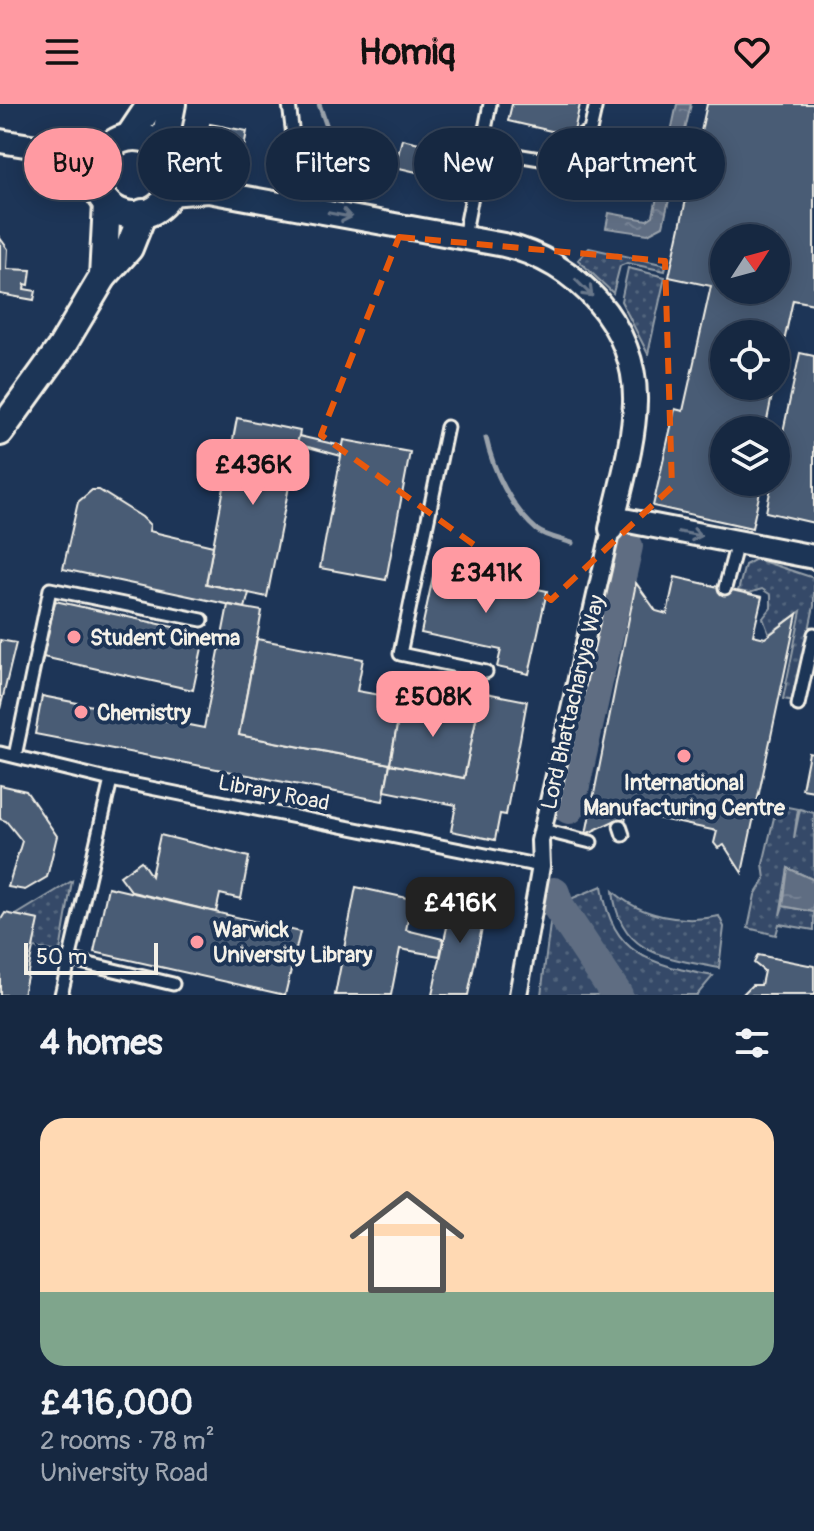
<!DOCTYPE html>
<meta charset="utf-8">
<style>
body{margin:0;font-family:Pangolin,sans-serif;background:#23344c;color:#f1f3f6;height:100vh;display:flex;flex-direction:column;font-size:30px;white-space:nowrap}
*{box-sizing:border-box;margin:0}
p{font-size:26px;color:#9ea6b1}
.icon{flex:none;width:44px;height:44px;fill:none;stroke:currentColor;stroke-width:2;stroke-linecap:round;stroke-linejoin:round}
.map{position:relative;height:891px;overflow:hidden}
.side{display:flex;flex-direction:column;background:#162841;flex:1}
.side>*{flex:none}
.banner{position:absolute;left:24px;top:24px;width:766px;height:72px;display:flex;gap:16px}
.needle{width:52px;rotate:54deg}
.tools{position:absolute;left:710px;top:120px;display:grid;gap:16px}
.tools a{display:grid;place-items:center;width:80px;height:80px;border-radius:50%;background:#162841;box-shadow:0 4px 20px #0003,0 0 0 2px #35445a;font-size:40px}
.scale{position:absolute;left:24px;bottom:20px;width:134px;box-sizing:border-box;padding-left:8px;border:4px solid #f4f1e8;border-top:0;font-size:22px;line-height:28px;white-space:nowrap;color:#f4f1e8;-webkit-text-stroke:6px #1d3557;paint-order:stroke}
.price{position:absolute;translate:-50% -68px;padding:0 18px;border-radius:16px;background:#ff9aa2;color:#111;font-size:26px;line-height:52px;filter:drop-shadow(0 2px 4px #0008)}
.price::after{content:'';position:absolute;left:50%;top:48px;width:24px;height:18px;margin-left:-12px;background:inherit;clip-path:polygon(0 0,100% 0,50% 100%)}
.price.current{background:#222;color:#fff}
ul{padding:0;list-style:none}
li{display:grid;align-content:center;gap:16px;height:424px;padding:0 40px}
li+li{border-top:2px solid #35445a}
li span{display:grid;place-items:center;height:248px;border-radius:24px;color:#555}
li>.icon{margin-inline-start:auto}
span .icon{width:144px;height:144px;fill:#fffc;stroke-width:1}
li b{font-size:34px}
h2{display:flex;justify-content:space-between;align-items:center;height:96px;padding:0 40px;font-size:34px}
.pill{padding:0 28px;border-radius:36px;background:#162841;box-shadow:0 4px 20px #0003,0 0 0 2px #35445a;font-size:28px;line-height:72px}
.pill.current{background:#ff9aa2;color:#111}
header{display:flex;justify-content:space-between;align-items:center;height:104px;padding:0 40px;background:#ff9aa2;color:#111;font-size:36px;font-weight:700}
.map>svg:first-child{display:block}
.grass{fill:url(#grass-dots);stroke:#949ea8;stroke-width:2}
.forest{fill:url(#forest-firs);stroke:#949ea8;stroke-width:2}
.water{fill:url(#water-ripples);stroke:#9aa2ab;stroke-width:2}
.lines{fill:none;stroke-linecap:round;stroke-linejoin:round}
.stream{stroke:#9aa2ab;stroke-width:5}
.river{stroke:#5e6d82;stroke-width:32}
.building{fill:#485b74;stroke:#f4f1e8;stroke-width:2;fill-rule:evenodd}
.service-casing{stroke:#f4f1e8;stroke-width:17}
.pedestrian-casing{stroke:#f4f1e8;stroke-width:22}
.minor-casing{stroke:#f4f1e8;stroke-width:28}
.tertiary-casing{stroke:#f4f1e8;stroke-width:32}
.service{stroke:#1d3557;stroke-width:11}
.pedestrian{stroke:#1d3557;stroke-width:16}
.minor{stroke:#1d3557;stroke-width:22}
.tertiary{stroke:#1d3557;stroke-width:26}
.oneway{stroke:#68778a}
.marked{fill:none;stroke:#e8590c;stroke-width:6;stroke-dasharray:16 10;stroke-linejoin:round}
.poi-dot{fill:#ff9aa2;stroke:#1d3557;stroke-width:3}
.labels{text-anchor:middle;stroke-width:8;stroke-linejoin:round;paint-order:stroke}
.poi-label{font-size:22px;font-weight:bold;fill:#f4f1e8;stroke:#1d3557;text-anchor:start}
.street-label{font-size:22px;fill:#f4f1e8;stroke:#1d3557}
</style>
<header><svg class="icon" aria-label="menu" viewBox="0 0 24 24"><path d="M4 6h16M4 12h16M4 18h16"/></svg>Homiq<svg class="icon" aria-label="heart" viewBox="0 0 24 24"><path d="M12 20l-8-8c-3-5 5-10 8-4 3-6 11-1 8 4z"/></svg></header>
<div class="map">
<svg width="814" height="891" viewBox="0 0 814 891">
<defs>
<pattern id="grass-dots" width="8" height="8" patternUnits="userSpaceOnUse" patternTransform="scale(2)"><rect width="8" height="8" fill="#354a67"/><path d="M2 2h.1M6 6h.1" fill="none" stroke="#53657d" stroke-width="1.8" stroke-linecap="round"/></pattern>
<pattern id="forest-firs" width="22" height="20" patternUnits="userSpaceOnUse" patternTransform="scale(2)"><rect width="22" height="20" fill="#354a67"/><path d="M5 1l3.5 6h-7zM16 11l3.5 6h-7z" fill="#53657d"/></pattern>
<pattern id="water-ripples" width="26" height="14" patternUnits="userSpaceOnUse" patternTransform="scale(2)"><rect width="26" height="14" fill="#5e6d82"/><path d="M2 4q2-2 4 0t4 0M15 11q2-2 4 0t4 0" fill="none" stroke="#768294"/></pattern>
</defs>
<rect width="100%" height="100%" fill="#1d3557"/>
<filter id="ink" filterUnits="userSpaceOnUse"><feTurbulence type="fractalNoise" baseFrequency=".0125" numOctaves="2"/><feDisplacementMap in="SourceGraphic" scale="16" xChannelSelector="R" yChannelSelector="G"/><feConvolveMatrix kernelMatrix="1 2 1 2 8 2 1 2 1" color-interpolation-filters="sRGB"/></filter>
<g filter="url(#ink)">
<g class="grass">
<path d="M589,144L666,161L665,167L627,159L620,162L613,189L578,156Z"/>
<path d="M628,164L665,173L648,250L621,197Z"/>
<path d="M756,455L814,474V502L794,597L783,595L801,507L769,530L763,514L771,504V491L762,485L749,489L738,487L745,461Z"/>
<path d="M777,701L798,705L794,734L800,705L814,709V776L788,764L780,811L783,802L814,808V826L779,820L776,831L748,824L755,791L765,775L763,760Z"/>
<path d="M72,777L60,848L33,844L38,816L16,811Z"/>
<path d="M602,782C612,853 652,860 713,872L697,891H628L618,881L568,796Z"/>
<path d="M613,787C641,813 683,820 719,812L724,823L719,864C667,854 619,851 613,787Z"/>
<path d="M551,812L600,891H541Z"/>
</g>
<path class="forest" d="M568,796L618,881L628,891H600L551,812Z"/>
<g class="water">
<path d="M677,0H691L663,122L648,130L606,124L609,109L647,116L653,112Z"/>
<path d="M788,764L814,776V808L783,802Z"/>
</g>
<g class="lines">
<g class="stream">
<path d="M319,0L327,23L366,81"/>
<path d="M486,334C493,366 511,404 537,426C546,433 562,435 572,439"/>
<path d="M627,442L631,423"/>
</g>
<g class="river">
<path d="M569,704L627,442"/>
<path d="M554,789L559,804L617,891"/>
</g>
</g>
<g class="building">
<path d="M512,0H580L573,32L508,17Z"/>
<path d="M707,0H814V200L793,196L776,275V230H724V282H774L765,326H724V378H762L752,424L653,402L675,305L683,307L711,182L669,173ZM724,134H776V186H724Z"/>
<path d="M210,20L247,27L241,60L204,53Z"/>
<path d="M402,35L445,45L438,73L395,63Z"/>
<path d="M0,134L8,145L7,165L31,166L29,181L25,180L24,185L36,187L34,196L0,190Z"/>
<path d="M800,249L814,252V419L766,408L772,378H776V360Z"/>
<path d="M237,314L300,327L267,493L206,480Z"/>
<path d="M299,332L342,342L341,352L297,340Z"/>
<path d="M344,336L410,348L386,476L320,464Z"/>
<path d="M92,386H99L142,413L150,421L149,427L213,442L206,480L249,489L245,504L63,465L78,398Z"/>
<path d="M435,463L547,487L529,570L497,563L501,546L421,529Z"/>
<path d="M675,473L762,493L753,531L765,534L797,510L742,769L724,741L718,744L714,739L717,727L628,708L623,722L616,716L586,730L636,479L656,507L667,510Z"/>
<path d="M55,497L205,530L193,586L43,553Z"/>
<path d="M228,501L262,507L239,631L390,660L383,697L35,630L42,592L204,624Z"/>
<path d="M257,535L363,555L357,587L402,595L390,660L239,631Z"/>
<path d="M0,536L16,539L0,605Z"/>
<path d="M481,588L527,597L506,711L500,710L495,736L451,727L456,701L385,687L390,660L464,674Z"/>
<path d="M402,595L477,610L464,674L390,660Z"/>
<path d="M809,649L814,650V687L802,685Z"/>
<path d="M0,681L26,687L57,732L47,773L25,786L8,783L22,737L6,717L0,715Z"/>
<path d="M160,731L249,753L241,795L220,790L216,808L132,788L120,772L141,757L151,772Z"/>
<path d="M108,783L300,828L285,891L94,848Z"/>
<path d="M356,783L412,795L406,826L443,835L440,852L400,845L391,891H335Z"/>
<path d="M455,787L488,795L468,891H432Z"/>
<path d="M5,809L39,816L23,891H0V817Z"/>
<path d="M758,851L814,862V891H742L752,881H761L764,867L754,859Z"/>
</g>
<g class="lines">
<g class="service-casing">
<g id="service">
<path d="M481,45L540,55L590,27L596,0"/>
<path d="M284,101L295,48L289,0"/>
<path d="M464,133L490,0"/>
<path d="M447,323L400,550L486,568"/>
<path d="M725,484L737,439"/>
<path d="M798,601L814,530"/>
<path d="M0,649L111,676L541,762"/>
<path d="M15,652L50,485L202,516"/>
<path d="M620,722L623,731"/>
<path d="M543,726L591,738"/>
<path d="M68,855L173,880"/>
<path d="M61,891L111,676"/>
</g>
</g>
<g class="pedestrian-casing">
<path id="pedestrian" d="M518,891L541,762L540,737L609,434"/>
</g>
<g class="minor-casing">
<g id="minor">
<path d="M0,37L68,48L110,42"/>
<path d="M40,50L97,81"/>
<path d="M173,67L208,87"/>
<path d="M169,90L208,87L504,141C576,157 637,222 635,298C634,340 620,384 611,425"/>
<path d="M613,414L814,453"/>
</g>
</g>
<g class="tertiary-casing">
<g id="tertiary">
<path d="M129,33L151,0"/>
<circle cx="135" cy="72" r="39"/>
<path d="M163,46L172,0"/>
<path d="M103,173L107,99"/>
<path d="M0,328L62,242L103,173L129,144L143,109"/>
</g>
</g>
<use href="#service" class="service"/>
<use href="#pedestrian" class="pedestrian"/>
<use href="#minor" class="minor"/>
<use href="#tertiary" class="tertiary"/>
</g>
<defs><path id="oneway-shaft" d="M-6 0H5M1.5-3L5.5 0L1.5 3" fill="none" stroke-width="1.6" stroke-linecap="round" stroke-linejoin="round" transform="scale(2)"/></defs>
<g class="oneway">
<use href="#oneway-shaft" transform="translate(340 111) rotate(11)"/>
<use href="#oneway-shaft" transform="translate(584 184) rotate(45)"/>
<use href="#oneway-shaft" transform="translate(690 430) rotate(11)"/>
</g>
</g>
<path class="marked" d="M399,133L665,157L672,383L551,496L321,331Z"/>
<g class="poi-dot">
<circle cx="74" cy="533" r="8"/>
<circle cx="81" cy="608" r="8"/>
<circle cx="684" cy="652" r="8"/>
<circle cx="197" cy="838" r="8"/>
</g>
<g class="labels">
<g class="poi-label">
<text x="90" y="541">Student Cinema</text>
<text x="97" y="616">Chemistry</text>
<text x="684" y="686" text-anchor="middle">International<tspan x="684" dy="25">Manufacturing Centre</tspan></text>
<text x="213" y="833">Warwick<tspan x="213" dy="25">University Library</tspan></text>
</g>
<g class="street-label">
<text transform="translate(572 598) rotate(-77)" y="8">Lord Bhattacharyya Way</text>
<text transform="translate(274 688) rotate(11)" y="8">Library Road</text>
</g>
</g>
</svg>
<div class="tools">
<a><svg class="needle" viewBox="-14 -14 28 28"><path d="M0-13l5 13h-10z" fill="#e53935"/><path d="M0 13l5-13h-10z" fill="#9ea6b1"/></svg></a>
<a><svg class="icon" aria-label="locate" viewBox="0 0 24 24"><circle cx="12" cy="12" r="6"/><path d="M12 2v4M12 18v4M2 12h4M18 12h4"/></svg></a>
<a><svg class="icon" aria-label="layers" viewBox="0 0 24 24"><path d="M12 4l9 5-9 5-9-5zM3 14l9 5 9-5"/></svg></a>
</div>
<div class="scale">50 m</div>
<b class="price" style="left:253px;top:403px">£436K</b>
<b class="price" style="left:486px;top:511px">£341K</b>
<b class="price" style="left:433px;top:635px">£508K</b>
<b class="price current" style="left:460px;top:841px">£416K</b>
<div class="banner">
<a class="pill current">Buy</a>
<a class="pill">Rent</a>
<a class="pill">Filters</a>
<a class="pill">New</a>
<a class="pill">Apartment</a>
</div>
</div>
<section class="side">
<h2>4 homes<svg class="icon" aria-label="filters" viewBox="0 0 24 24"><path d="M4 7h16M4 17h16"/><circle cx="9" cy="7" r="2"/><circle cx="15" cy="17" r="2"/></svg></h2>
<ul>
<li><span style="background:linear-gradient(#ffd9b3 70%,#7fa58c 0)"><svg class="icon" aria-label="home" viewBox="0 0 24 24"><path d="M3 11l9-7 9 7M6 9v11h12V9"/></svg></span><div><b>£416,000</b><p>2 rooms · 78 m²</p><p>University Road</p></div></li>
</ul>
</section>
